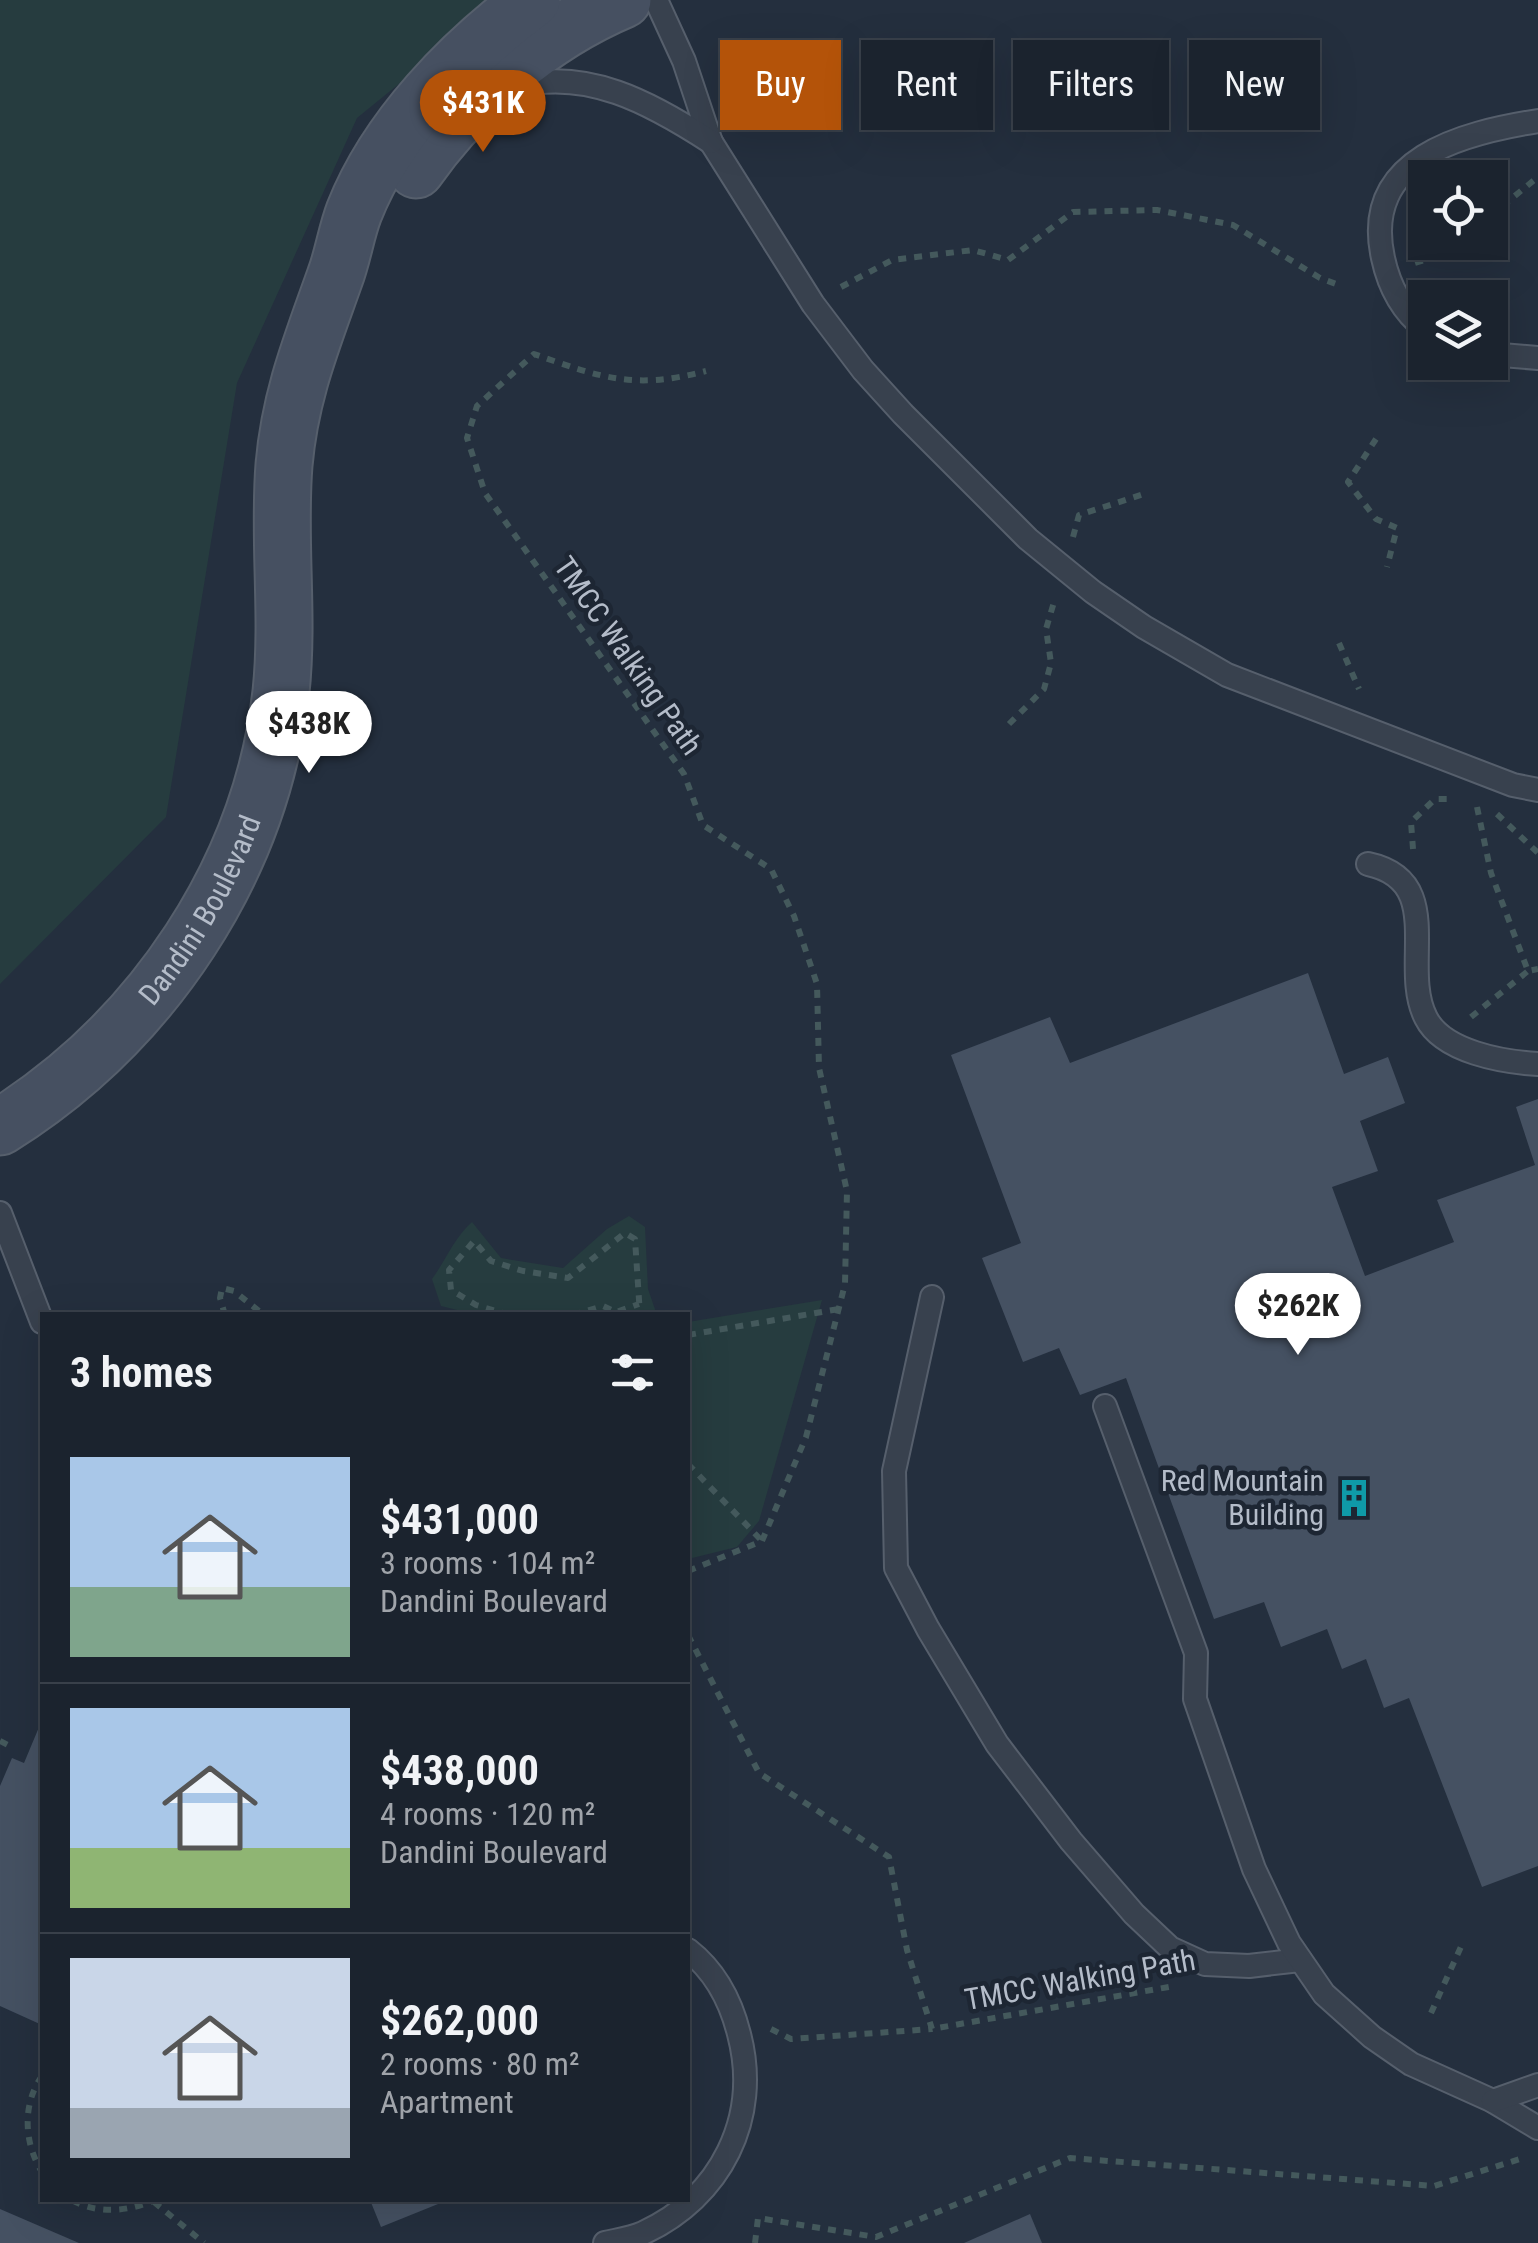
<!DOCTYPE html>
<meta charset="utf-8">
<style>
body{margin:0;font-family:"Roboto Condensed",sans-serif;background:#242b36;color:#f1f3f6;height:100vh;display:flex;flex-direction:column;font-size:38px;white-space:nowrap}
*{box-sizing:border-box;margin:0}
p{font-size:32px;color:#a0a4aa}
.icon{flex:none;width:55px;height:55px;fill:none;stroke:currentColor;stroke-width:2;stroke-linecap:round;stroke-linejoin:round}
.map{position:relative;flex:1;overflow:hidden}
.sheet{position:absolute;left:40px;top:1312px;width:650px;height:890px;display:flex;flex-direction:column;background:#1b232e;border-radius:0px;box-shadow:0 10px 40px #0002,0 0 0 2px #39404a}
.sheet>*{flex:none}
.guide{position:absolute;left:720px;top:40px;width:668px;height:90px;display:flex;gap:20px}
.buttons{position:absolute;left:1408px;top:160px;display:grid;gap:20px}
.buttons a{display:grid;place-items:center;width:100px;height:100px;border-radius:0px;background:#1b232e;box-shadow:0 10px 40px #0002,0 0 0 2px #39404a;font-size:50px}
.price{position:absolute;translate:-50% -85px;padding:0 22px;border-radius:35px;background:#fff;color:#222;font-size:32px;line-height:65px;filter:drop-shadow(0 2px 5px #0008)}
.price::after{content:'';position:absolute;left:50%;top:60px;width:30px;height:22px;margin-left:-15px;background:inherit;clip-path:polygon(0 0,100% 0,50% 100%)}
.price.selected{background:#b45309;color:#fff}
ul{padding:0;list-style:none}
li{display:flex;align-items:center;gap:30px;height:250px;padding:0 30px}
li+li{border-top:2px solid #39404a}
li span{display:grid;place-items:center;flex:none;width:280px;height:200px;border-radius:0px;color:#555}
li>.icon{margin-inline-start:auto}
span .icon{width:120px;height:120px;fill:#fffc;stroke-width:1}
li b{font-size:42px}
h2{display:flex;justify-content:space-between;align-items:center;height:120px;padding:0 30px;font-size:42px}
.pill{padding:0 35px;border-radius:0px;background:#1b232e;box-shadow:0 10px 40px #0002,0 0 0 2px #39404a;font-size:35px;line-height:90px}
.pill.selected{background:#b45309;color:#fff}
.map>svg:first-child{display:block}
.green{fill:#263c3f}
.building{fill:#455162}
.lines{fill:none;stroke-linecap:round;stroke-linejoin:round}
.service-casing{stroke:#565f6c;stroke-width:26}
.secondary-casing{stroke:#565f6c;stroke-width:59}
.path{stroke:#44595c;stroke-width:6;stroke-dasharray:8 8;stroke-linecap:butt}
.service{stroke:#38414e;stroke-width:22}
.secondary{stroke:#465061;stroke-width:55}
.labels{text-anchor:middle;stroke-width:9;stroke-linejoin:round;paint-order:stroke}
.street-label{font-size:30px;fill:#b4bcc9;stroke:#1d2633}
.poi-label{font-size:30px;fill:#b4bcc9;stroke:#1d2633;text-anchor:end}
</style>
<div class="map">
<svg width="1538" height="2243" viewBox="0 0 1538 2243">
<rect width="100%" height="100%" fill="#242f3e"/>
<g class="green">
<path d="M0,0H502L357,118L237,383L166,817L0,984Z"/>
<path d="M629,1216L645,1227L648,1289L657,1315H477L441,1306L432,1279C446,1260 454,1238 472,1222L501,1258L563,1268L607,1229Z"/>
<path d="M822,1300L759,1521L737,1547L688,1559V1322Z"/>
</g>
<g class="building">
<path d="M1308,973L1344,1074L1388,1057L1405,1103L1360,1121L1378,1171L1332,1187L1365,1276L1454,1242L1437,1200L1535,1165L1516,1107L1538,1099V1866L1482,1887L1409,1698L1384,1708L1366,1659L1342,1669L1327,1629L1281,1647L1264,1602L1214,1619L1126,1378L1080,1395L1059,1348L1023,1362L982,1258L1021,1243L951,1055L1050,1017L1070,1063Z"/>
<path d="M42,1720V2025L0,2006V1786L12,1758L24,1763Z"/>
<path d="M370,2200H448L381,2227Z"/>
<path d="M0,2209L79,2243H0Z"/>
<path d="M1030,2214L1042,2243H964Z"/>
</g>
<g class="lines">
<g class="service-casing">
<g id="service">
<path d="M656,0L684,61L711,142L813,304L863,370L903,414L1028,539L1093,592L1144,627L1227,675L1513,785L1538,790"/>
<path d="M514,87C586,67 651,103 711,142"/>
<path d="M1425,329C1402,311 1389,286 1383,258C1361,158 1462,133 1538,121"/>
<path d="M1490,354L1538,358"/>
<path d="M1368,864C1448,881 1399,966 1426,1018C1443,1052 1503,1062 1538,1064"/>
<path d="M0,1213L42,1322"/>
<path d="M932,1297L894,1471L896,1568L928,1629L997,1744L1071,1841L1134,1914L1170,1948L1205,1964L1249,1966L1300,1960"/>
<path d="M1105,1406L1196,1653L1195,1699L1254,1869L1289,1943L1324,1994L1372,2037L1411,2064L1493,2101L1538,2128"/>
<path d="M1493,2101L1538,2085"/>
<path d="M605,2243C618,2240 632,2238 643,2233C721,2197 761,2118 739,2034C731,2002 715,1971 688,1950"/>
</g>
</g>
<g class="secondary-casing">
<g id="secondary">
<path d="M416,170C466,99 542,34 623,0"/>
<path id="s1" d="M0,1127C152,1032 261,870 281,692C289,616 278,540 284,465C290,395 312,342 335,277C343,256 346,233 354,212C387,128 461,53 532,0"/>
</g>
</g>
<g class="path">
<path d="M1490,216L1538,177"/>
<path d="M1415,263L1451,252L1461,242"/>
<path d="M841,287L892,260L973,250L1008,260L1073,212L1157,210L1233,225L1320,278L1336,284"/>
<path d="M1376,439L1348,482L1376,519L1397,528L1387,567"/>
<path d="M1073,537L1079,515L1147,493"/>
<path d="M1339,643L1359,689"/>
<path d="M1009,724L1044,689L1051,663L1046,629L1054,602"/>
<path d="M1477,807L1491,873L1528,971L1538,969"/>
<path d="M1497,814L1538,853"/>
<path d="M1413,849L1411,822L1435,799H1453"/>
<path d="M1471,1017L1528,971"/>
<path d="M225,1315L220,1298L222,1288L234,1291L264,1315"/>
<path d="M509,1315L476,1305L451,1290L449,1270L474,1241L491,1261L523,1271L568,1278L625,1233L635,1239L640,1315"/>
<path d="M573,1315L603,1306L616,1312L639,1304"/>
<path d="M688,1335L839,1309"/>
<path d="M688,1464L762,1541"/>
<path d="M688,1571L762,1541L806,1437L845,1284L847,1191L819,1068L817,984L794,916L771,869L703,825L684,774L485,493L467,438L477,406L534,354C602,378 634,390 706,371"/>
<path d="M688,1635L759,1773L889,1857L907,1950L932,2029L1174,1986"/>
<path d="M0,1741L14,1748"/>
<path d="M1431,2013L1464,1940"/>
<path d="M771,2029L791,2039L932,2029"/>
<path d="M42,2076C0,2135 54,2243 155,2200"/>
<path d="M154,2202L204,2243"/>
<path d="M755,2243L758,2218L876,2237L1070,2158L1434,2186L1523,2158"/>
</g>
<use href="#service" class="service"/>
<use href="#secondary" class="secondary"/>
</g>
<defs>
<g id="building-bare" transform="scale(3)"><path d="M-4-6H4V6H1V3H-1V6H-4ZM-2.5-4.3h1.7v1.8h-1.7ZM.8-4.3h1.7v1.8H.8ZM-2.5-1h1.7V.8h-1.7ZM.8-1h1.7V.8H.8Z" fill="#0f9aa8" stroke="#1d2633" stroke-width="2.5" paint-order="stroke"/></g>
</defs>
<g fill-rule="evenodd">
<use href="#building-bare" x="1354" y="1498"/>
</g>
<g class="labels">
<g class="street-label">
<text transform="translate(628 656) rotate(55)" y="10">TMCC Walking Path</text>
<text dy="10" stroke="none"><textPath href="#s1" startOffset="300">Dandini Boulevard</textPath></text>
<text transform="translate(1080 1980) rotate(-10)" y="10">TMCC Walking Path</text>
</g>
<g class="poi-label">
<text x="1324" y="1491">Red Mountain<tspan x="1324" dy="34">Building</tspan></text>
</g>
</g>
</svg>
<div class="buttons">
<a><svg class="icon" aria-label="locate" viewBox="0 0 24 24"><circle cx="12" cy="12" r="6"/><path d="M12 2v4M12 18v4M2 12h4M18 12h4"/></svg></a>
<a><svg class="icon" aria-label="layers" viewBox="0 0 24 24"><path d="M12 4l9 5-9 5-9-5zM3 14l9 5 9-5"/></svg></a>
</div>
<b class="price selected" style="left:483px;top:155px">$431K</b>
<b class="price" style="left:309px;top:776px">$438K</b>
<b class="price" style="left:1298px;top:1358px">$262K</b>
<div class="guide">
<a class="pill selected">Buy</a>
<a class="pill">Rent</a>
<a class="pill">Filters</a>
<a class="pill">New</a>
</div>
<section class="sheet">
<h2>3 homes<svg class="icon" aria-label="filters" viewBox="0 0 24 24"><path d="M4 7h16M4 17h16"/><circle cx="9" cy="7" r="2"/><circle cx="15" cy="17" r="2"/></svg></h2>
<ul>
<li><span style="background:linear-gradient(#a9c7e8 65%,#7fa58c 0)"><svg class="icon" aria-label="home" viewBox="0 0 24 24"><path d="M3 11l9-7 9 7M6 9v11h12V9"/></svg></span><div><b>$431,000</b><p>3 rooms · 104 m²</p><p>Dandini Boulevard</p></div></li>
<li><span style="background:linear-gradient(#a9c7e8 70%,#8fb573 0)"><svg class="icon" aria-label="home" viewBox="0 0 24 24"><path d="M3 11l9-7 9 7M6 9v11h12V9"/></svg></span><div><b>$438,000</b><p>4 rooms · 120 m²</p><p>Dandini Boulevard</p></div></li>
<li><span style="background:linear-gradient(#c9d6e8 75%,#9aa5b1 0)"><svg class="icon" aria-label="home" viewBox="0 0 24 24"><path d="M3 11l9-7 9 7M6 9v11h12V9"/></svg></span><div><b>$262,000</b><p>2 rooms · 80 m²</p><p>Apartment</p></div></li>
</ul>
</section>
</div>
